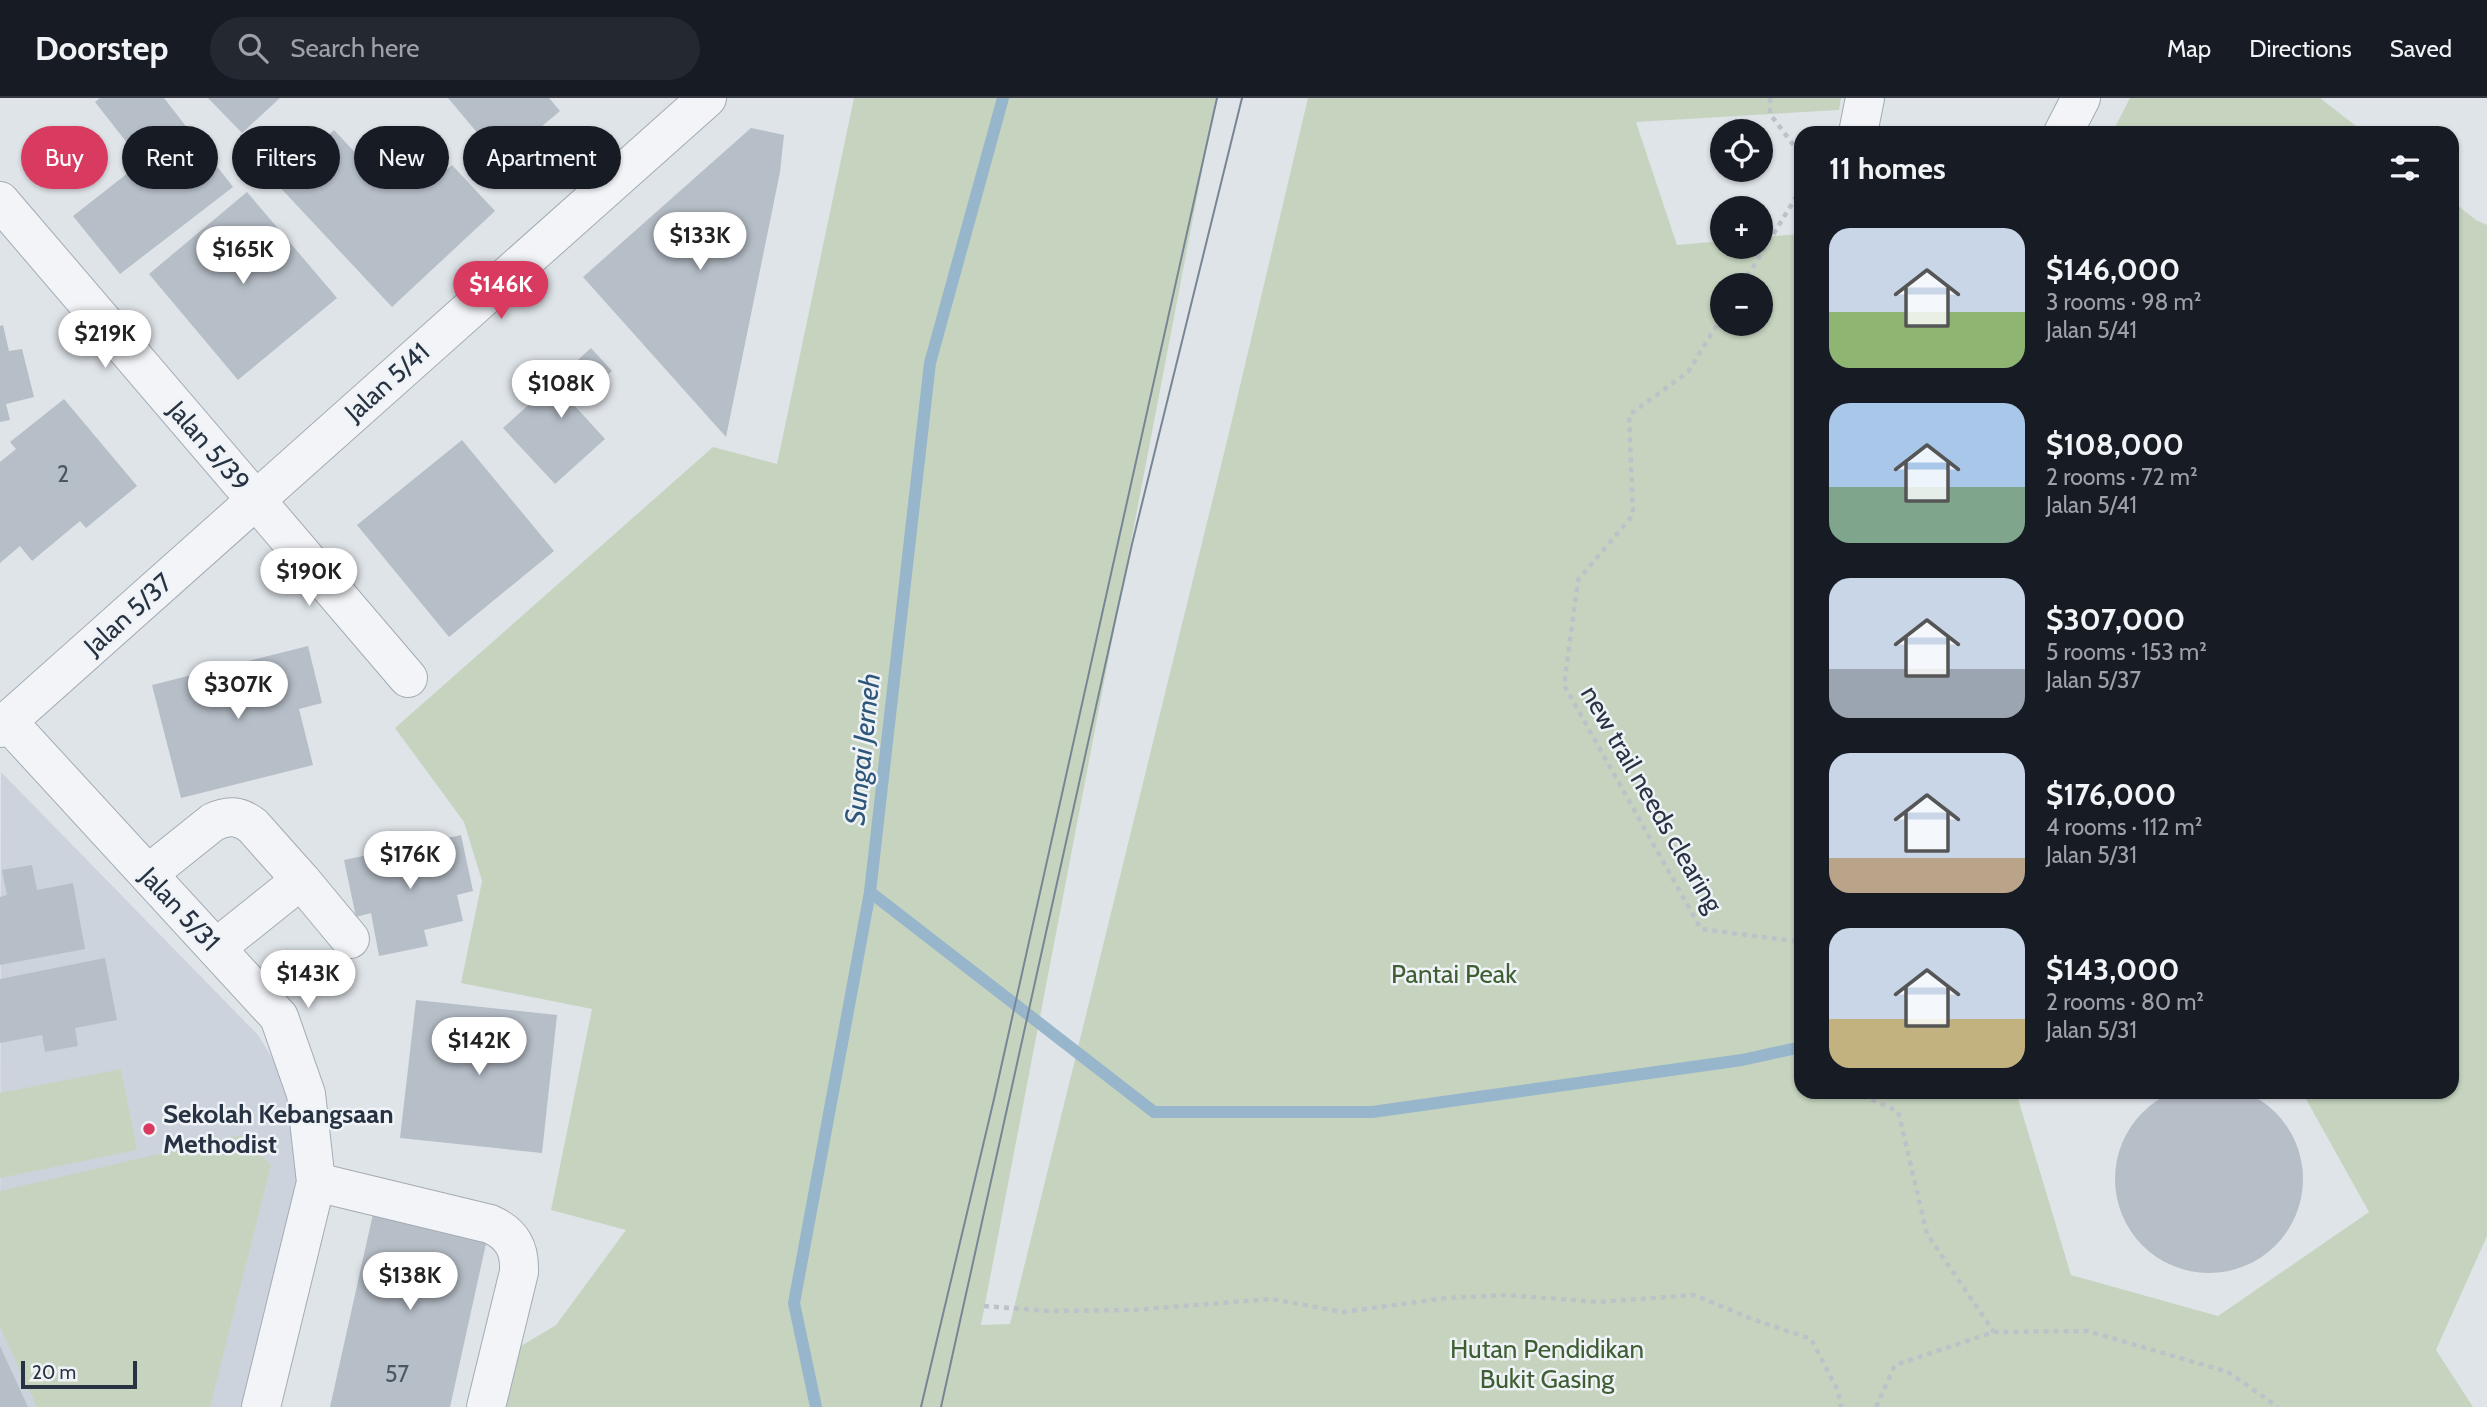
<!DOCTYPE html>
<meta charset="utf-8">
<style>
body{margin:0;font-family:Cabin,sans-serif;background:#242831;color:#f1f3f6;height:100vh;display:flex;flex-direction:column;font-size:26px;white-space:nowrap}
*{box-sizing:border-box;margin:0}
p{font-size:23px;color:#9ea1a6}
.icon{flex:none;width:38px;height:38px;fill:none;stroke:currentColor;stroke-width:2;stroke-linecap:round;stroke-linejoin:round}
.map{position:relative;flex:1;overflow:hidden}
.drawer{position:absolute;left:1794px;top:28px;width:665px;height:973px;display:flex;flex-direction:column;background:#171b24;border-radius:21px;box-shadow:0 2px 5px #0004}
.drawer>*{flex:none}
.guide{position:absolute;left:21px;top:28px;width:665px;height:63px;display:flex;gap:14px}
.tools{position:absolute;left:1710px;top:21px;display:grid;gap:14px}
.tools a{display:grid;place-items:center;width:63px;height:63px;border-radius:50%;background:#171b24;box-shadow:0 2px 5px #0004;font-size:35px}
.scale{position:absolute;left:21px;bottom:18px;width:116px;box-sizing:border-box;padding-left:7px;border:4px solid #273342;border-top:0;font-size:19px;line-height:24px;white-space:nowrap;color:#273342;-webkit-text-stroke:5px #eff3f7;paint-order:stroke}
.price{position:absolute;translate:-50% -60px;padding:0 16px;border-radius:24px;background:#fff;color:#222;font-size:23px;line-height:46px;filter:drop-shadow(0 2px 4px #0008)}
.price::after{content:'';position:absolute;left:50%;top:42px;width:21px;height:16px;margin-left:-10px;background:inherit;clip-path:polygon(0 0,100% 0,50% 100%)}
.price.active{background:#d83a60;color:#fff}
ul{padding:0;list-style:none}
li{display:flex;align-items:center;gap:21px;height:175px;padding:0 35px}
li span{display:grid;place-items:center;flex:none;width:196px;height:140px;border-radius:21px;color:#555}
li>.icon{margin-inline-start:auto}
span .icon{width:84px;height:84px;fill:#fffc;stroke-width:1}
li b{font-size:30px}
h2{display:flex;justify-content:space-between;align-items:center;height:84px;padding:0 35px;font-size:30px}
.chip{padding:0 24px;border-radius:32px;background:#171b24;box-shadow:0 2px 5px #0004;font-size:24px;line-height:63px}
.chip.active{background:#d83a60;color:#fff}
header{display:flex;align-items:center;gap:42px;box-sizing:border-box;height:98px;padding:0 35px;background:#171b24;border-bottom:2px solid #363941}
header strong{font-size:33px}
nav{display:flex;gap:38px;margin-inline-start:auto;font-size:24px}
.search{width:490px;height:63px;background:#242831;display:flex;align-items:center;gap:18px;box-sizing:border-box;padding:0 24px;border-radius:38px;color:#9ea1a6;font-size:26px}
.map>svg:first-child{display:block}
.built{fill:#cdd3dc}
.green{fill:#c6d4bf;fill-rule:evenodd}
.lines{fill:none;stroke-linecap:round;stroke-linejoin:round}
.stream{stroke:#97b6cc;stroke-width:12}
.building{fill:#b6bec7}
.minor-casing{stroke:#a4abb4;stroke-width:40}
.path{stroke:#bdc2c8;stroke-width:4.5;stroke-dasharray:5 5;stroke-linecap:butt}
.minor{stroke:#f2f4f7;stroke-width:38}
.tram{stroke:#778594;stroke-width:2}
.poi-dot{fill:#d83a60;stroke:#eff3f7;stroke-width:2.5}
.labels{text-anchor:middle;stroke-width:5;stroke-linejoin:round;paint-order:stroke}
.number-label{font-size:23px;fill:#4b5663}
.street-label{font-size:26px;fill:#273342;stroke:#eff3f7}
.park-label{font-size:26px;fill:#3f5f33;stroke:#eff3f7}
.poi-label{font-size:26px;font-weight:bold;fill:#273342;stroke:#eff3f7;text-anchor:start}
.water-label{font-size:28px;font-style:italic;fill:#2e5679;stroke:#eff3f7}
</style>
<header>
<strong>Doorstep</strong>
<div class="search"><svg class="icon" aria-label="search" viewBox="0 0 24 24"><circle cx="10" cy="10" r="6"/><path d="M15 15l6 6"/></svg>Search here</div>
<nav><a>Map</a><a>Directions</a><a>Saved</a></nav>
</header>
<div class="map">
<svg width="2487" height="1309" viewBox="0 0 2487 1309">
<rect width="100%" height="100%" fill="#dfe4e9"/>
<path class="built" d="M1,674L258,937L291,990L305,1072L245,1309H0Z"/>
<g class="green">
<path d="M854,0H1216L981,1227L1010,1226L1227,343L1308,0H1841L1839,12L1636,24L1677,147L1722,143V149H1760L1761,139L1801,136V994H2016L2071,1177L2218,1218L2369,1114L2302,994H2452V103L2476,122L2487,127V1138L2436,1252L2473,1309H505L521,1248L556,1227L626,1132L551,1112L592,911L461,885L482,783L464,724L395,630L713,349L777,366ZM1722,187H1760V226H1722Z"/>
<path d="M2130,0H2320L2365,35H2112Z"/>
<path d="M121,971L137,1052L0,1080V995Z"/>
<path d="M240,1037L271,1067L210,1309H37L0,1229V1093Z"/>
</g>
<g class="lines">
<g class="stream">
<path d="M870,794L1154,1014H1372L1742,962L1801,949"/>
<path d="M816,1309L794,1205L870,794L930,265L1003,0"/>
</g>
</g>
<g class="building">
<path d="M100,0H164L233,89L120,176L73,118L142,64L95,4Z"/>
<path d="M208,0H280L242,35Z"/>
<path d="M448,0H549L560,13L501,63Z"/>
<path d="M751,30L784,37L780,74L726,339L583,179Z"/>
<path d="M334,32L377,78L399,58L428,89L452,67L495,113L392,209L276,85Z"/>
<path d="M247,94L337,200L238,282L149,176Z"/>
<path d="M3,227L9,253L22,251L34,299L6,306L10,322L0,324V228Z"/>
<path d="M591,250L612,273L574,307L605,341L555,386L503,330Z"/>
<path d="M64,301L137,388L86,430L80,423L32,463L20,448L0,465V364L16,351L10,344Z"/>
<path d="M462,342L554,453L449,539L357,427Z"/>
<path d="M308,548L322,605L299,611L313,667L181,700L152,587Z"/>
<path d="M461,737L473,793L457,797L463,823L424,832L428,848L379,858L371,815L356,819L344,762Z"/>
<path d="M32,767L37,792L73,785L85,851L0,867V799L7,797L2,772Z"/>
<path d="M105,860L117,922L75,930L78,948L45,954L42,937L0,945V881Z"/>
<path d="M416,902L557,917L542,1055L400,1040Z"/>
<circle cx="2209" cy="1081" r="94"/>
<path d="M375,1107L489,1132L450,1309H330Z"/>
<path d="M0,1248L28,1309H0Z"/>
</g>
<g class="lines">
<g class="minor-casing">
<g id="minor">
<path d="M1858,35L1865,0"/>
<path d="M2063,35L2081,0"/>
<path d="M0,103L408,580"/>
<path d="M8,624L279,919L306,996L316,1084L261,1309"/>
<path d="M0,630L707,0"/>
<path d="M148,776L213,724C228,717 239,717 253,728L301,782L216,850"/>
<path d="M301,782L350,841"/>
<path d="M316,1084L490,1126C512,1136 520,1150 519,1174L486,1309"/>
</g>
</g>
<g class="path">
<path d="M1770,0V16L1801,57"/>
<path d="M1742,187L1801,91"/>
<path d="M1722,219L1688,274L1629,317L1633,417L1578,482L1564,587L1701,831L1801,844"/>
<path d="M1853,994L1898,1013L1927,1136L1994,1234"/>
<path d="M984,1208L1048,1213L1133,1212L1272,1201L1343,1214L1446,1200L1506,1197L1598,1204L1694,1197L1752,1221L1811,1241L1838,1293L1841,1309"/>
<path d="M1876,1309L1895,1267L1994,1234L2088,1233L2228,1274L2278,1309"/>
</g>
<use href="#minor" class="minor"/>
<g class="tram">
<path d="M921,1309L994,1001L1217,0"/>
<path d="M941,1309L1132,446L1242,0"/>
</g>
</g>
<circle class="poi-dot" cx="149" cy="1031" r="7"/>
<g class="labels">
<g class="number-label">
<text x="63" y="384">2</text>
<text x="397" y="1284">57</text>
</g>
<g class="street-label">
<text transform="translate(387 284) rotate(-42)" y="9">Jalan 5/41</text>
<text transform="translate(209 348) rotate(49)" y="9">Jalan 5/39</text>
<text transform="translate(128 516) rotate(-42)" y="9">Jalan 5/37</text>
<text transform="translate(1652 701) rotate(60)" y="9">new trail needs clearing</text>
<text transform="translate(180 811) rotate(47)" y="9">Jalan 5/31</text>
</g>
<g class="park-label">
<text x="1454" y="885">Pantai Peak</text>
<text x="1547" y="1260">Hutan Pendidikan<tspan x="1547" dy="30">Bukit Gasing</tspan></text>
</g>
<g class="poi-label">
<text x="163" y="1025">Sekolah Kebangsaan<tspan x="163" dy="30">Methodist</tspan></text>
</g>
<g class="water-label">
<text transform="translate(862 651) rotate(-84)" y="10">Sungai Jerneh</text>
</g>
</g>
</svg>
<div class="tools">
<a><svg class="icon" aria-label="locate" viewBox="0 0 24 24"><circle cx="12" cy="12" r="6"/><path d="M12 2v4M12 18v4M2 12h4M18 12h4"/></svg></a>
<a>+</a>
<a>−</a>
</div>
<div class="scale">20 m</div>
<b class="price" style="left:700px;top:174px">$133K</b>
<b class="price" style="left:243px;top:188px">$165K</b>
<b class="price active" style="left:501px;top:223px">$146K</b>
<b class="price" style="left:105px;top:272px">$219K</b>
<b class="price" style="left:561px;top:322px">$108K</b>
<b class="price" style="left:309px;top:510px">$190K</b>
<b class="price" style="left:238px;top:623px">$307K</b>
<b class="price" style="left:410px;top:793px">$176K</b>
<b class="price" style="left:308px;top:912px">$143K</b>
<b class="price" style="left:479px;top:979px">$142K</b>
<b class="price" style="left:410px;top:1214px">$138K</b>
<div class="guide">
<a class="chip active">Buy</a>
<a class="chip">Rent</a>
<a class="chip">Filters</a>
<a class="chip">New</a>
<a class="chip">Apartment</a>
</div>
<section class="drawer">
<h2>11 homes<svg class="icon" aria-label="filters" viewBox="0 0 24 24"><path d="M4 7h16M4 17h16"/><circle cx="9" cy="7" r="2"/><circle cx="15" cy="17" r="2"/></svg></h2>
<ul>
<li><span style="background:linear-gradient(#c9d6e8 60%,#8fb573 0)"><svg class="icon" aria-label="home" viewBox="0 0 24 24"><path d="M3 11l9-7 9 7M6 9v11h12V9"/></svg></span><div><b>$146,000</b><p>3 rooms · 98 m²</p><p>Jalan 5/41</p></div></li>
<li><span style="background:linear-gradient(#a9c7e8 60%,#7fa58c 0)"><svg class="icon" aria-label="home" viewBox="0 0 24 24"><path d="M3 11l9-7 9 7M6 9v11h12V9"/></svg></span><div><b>$108,000</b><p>2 rooms · 72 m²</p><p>Jalan 5/41</p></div></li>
<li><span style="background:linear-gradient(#c9d6e8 65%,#9aa5b1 0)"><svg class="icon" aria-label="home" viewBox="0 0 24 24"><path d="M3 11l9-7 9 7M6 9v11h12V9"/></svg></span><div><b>$307,000</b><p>5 rooms · 153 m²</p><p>Jalan 5/37</p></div></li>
<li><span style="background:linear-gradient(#c9d6e8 75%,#b9a48a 0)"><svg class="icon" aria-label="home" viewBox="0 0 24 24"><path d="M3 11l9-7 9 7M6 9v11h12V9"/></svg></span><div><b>$176,000</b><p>4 rooms · 112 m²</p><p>Jalan 5/31</p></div></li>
<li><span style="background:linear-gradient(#c9d6e8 65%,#c2b280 0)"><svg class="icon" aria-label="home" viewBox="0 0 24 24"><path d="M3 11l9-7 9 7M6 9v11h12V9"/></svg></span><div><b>$143,000</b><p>2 rooms · 80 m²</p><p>Jalan 5/31</p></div></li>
</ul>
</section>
</div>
